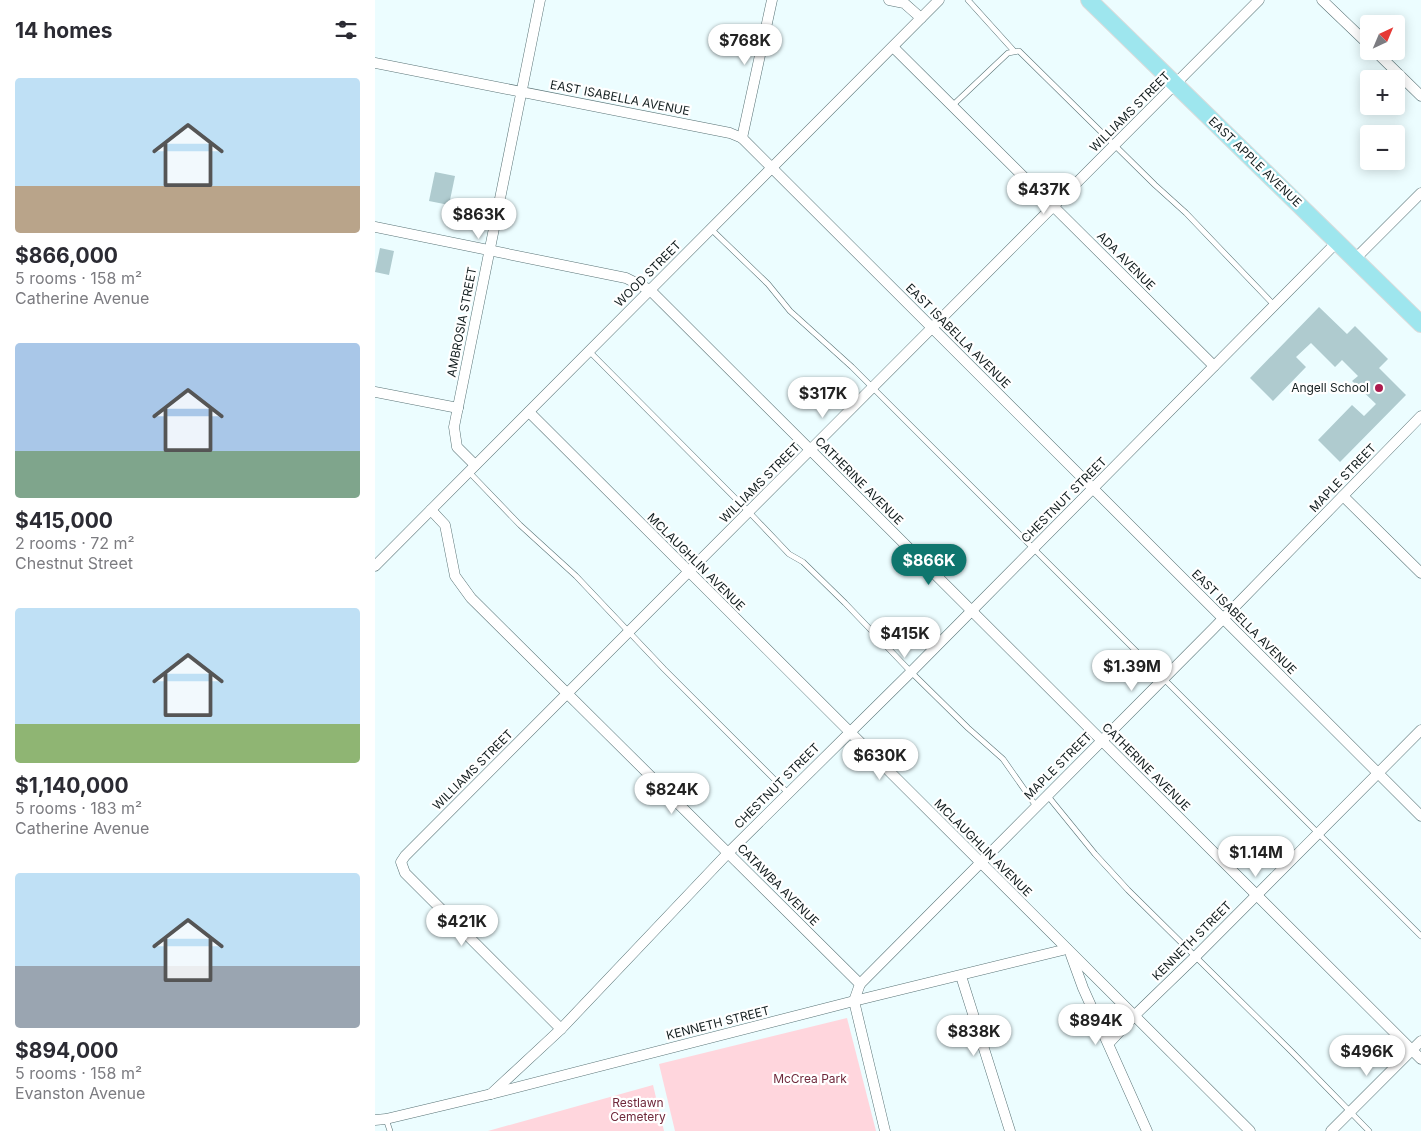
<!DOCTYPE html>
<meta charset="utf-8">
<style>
body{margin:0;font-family:Inter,sans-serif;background:#f7f7f7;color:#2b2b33;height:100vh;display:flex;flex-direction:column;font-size:19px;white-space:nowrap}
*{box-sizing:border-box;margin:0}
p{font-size:16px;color:#7c7c81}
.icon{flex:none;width:28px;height:28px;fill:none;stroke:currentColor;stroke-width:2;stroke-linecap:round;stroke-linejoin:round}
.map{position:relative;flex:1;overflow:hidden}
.panel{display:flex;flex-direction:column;background:#fff;width:375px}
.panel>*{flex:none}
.needle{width:32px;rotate:44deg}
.fabs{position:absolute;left:985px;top:15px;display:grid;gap:10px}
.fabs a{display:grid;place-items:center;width:45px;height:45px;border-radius:5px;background:#fff;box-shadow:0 2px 12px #0003;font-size:25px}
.price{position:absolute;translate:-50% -42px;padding:0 11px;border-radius:18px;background:#fff;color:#222;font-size:16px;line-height:32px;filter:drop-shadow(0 1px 2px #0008)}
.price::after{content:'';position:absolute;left:50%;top:30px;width:15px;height:11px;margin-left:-8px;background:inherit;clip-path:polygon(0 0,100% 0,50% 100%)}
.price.on{background:#0f766e;color:#fff}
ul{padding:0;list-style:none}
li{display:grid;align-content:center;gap:10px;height:265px;padding:0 15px}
li span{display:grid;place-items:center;height:155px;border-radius:5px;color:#555}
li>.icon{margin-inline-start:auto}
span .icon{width:90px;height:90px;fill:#fffc;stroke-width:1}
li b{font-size:21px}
h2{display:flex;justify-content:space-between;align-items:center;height:60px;padding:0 15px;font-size:21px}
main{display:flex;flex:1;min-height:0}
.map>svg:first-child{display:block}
.green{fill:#ffd6dd}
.building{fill:#afcbcf}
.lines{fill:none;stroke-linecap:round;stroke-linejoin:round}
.service-casing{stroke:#597376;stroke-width:6}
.minor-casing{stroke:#597376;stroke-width:11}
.primary-casing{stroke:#d9dbdb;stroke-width:18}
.service{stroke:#fff;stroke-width:5}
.minor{stroke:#fff;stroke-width:10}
.primary{stroke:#9ee6ee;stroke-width:16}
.poi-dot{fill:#ac1b4e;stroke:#fff;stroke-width:2}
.labels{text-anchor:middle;stroke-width:4.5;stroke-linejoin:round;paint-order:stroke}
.street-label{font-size:12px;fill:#131e1f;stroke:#fff}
.poi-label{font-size:12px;fill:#131e1f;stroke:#fff;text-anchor:end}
.park-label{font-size:12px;fill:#6f293b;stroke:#fff}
</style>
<main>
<section class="panel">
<h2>14 homes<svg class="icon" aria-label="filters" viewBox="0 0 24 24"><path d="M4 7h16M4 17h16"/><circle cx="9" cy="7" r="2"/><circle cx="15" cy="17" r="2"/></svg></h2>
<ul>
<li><span style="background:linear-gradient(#bfe0f5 70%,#b9a48a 0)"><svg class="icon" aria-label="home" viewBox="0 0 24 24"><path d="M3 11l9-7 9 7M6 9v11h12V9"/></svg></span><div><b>$866,000</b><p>5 rooms · 158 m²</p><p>Catherine Avenue</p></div></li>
<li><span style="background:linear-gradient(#a9c7e8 70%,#7fa58c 0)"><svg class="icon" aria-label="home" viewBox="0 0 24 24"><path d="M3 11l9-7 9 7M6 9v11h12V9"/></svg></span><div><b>$415,000</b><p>2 rooms · 72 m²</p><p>Chestnut Street</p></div></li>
<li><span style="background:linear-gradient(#bfe0f5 75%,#8fb573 0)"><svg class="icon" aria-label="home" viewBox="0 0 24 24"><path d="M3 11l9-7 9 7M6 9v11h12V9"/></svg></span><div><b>$1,140,000</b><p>5 rooms · 183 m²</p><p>Catherine Avenue</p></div></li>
<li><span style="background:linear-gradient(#bfe0f5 60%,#9aa5b1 0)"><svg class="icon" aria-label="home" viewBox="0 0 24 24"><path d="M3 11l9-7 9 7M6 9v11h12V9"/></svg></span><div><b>$894,000</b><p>5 rooms · 158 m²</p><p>Evanston Avenue</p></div></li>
</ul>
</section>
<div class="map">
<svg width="1046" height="1131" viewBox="0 0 1046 1131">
<rect width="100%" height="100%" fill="#ecfdff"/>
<g class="green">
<path d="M472,1018L501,1131H300L284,1064Z"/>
<path d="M278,1085L289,1131H113Z"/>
</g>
<g class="building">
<path d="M60,172L80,176L74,205L54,201Z"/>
<path d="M5,248L19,251L14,275L0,272Z"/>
<path d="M944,307L972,334L980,326L1013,359L1004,368L1031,395L965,462L943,440L977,405L989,416L1001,404L977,381L983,376L967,360L960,367L936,343L921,357L931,367L898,401L875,378Z"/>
</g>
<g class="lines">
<g class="service-casing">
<g id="service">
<path d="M593,0L639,51"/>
<path d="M577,106L633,53L644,51L780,185L811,213L899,305"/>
<path d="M336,229L393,284L415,311L477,367L1046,936"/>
<path d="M214,351L374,512L414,554L428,562L470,603L536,672L593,728L628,759L661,806"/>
<path d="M94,472L145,525L201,576L289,669L413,793"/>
<path d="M672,795L720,854L753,890L917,1052L994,1131"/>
<path d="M11,1119L15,1131"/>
</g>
</g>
<g class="minor-casing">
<g id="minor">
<path d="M514,0L529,3L546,18"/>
<path d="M947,0L994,45"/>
<path d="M518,47L839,366"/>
<path d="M1000,51L1046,96"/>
<path d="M0,63L355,133L367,138L1046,816"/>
<path d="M367,138L397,0"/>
<path d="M0,227L251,278L275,290L1046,1059"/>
<path d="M980,259L1046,193"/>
<path d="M0,392L83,408"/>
<path d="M154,412L875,1131"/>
<path d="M100,465L82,447L79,427L165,0"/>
<path d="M968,496L1046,573"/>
<path d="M56,510L70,525L80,576L96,598L485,984L479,1001L510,1131"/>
<path d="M0,566L564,0"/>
<path d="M696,955L708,988L772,1131"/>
<path d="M586,976L635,1131"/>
<path d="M485,984L838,629L1046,416"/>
<path d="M186,1029L30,873L26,862L30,856L884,0"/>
<path d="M734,1043L760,1015L821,956L1046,730"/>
<path d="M116,1094L186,1029L353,853L536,672L962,242"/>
<path d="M0,1120L11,1119L116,1094L479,1001L692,949"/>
<path d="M956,1131L1046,1041"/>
</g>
</g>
<g class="primary-casing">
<path id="primary" d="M714,0L1046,324"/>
</g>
<use href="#service" class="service"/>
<use href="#minor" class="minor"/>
<use href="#primary" class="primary"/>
</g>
<circle class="poi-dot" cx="1004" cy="388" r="5"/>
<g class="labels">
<g class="street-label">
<text transform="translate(245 98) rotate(11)" y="4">EAST ISABELLA AVENUE</text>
<text transform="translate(755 112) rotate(-45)" y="4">WILLIAMS STREET</text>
<text transform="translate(880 162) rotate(44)" y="4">EAST APPLE AVENUE</text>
<text transform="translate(751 261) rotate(45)" y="4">ADA AVENUE</text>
<text transform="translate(273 274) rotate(-45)" y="4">WOOD STREET</text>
<text transform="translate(87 322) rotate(-79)" y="4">AMBROSIA STREET</text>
<text transform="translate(583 336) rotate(45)" y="4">EAST ISABELLA AVENUE</text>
<text transform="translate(968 478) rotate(-46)" y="4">MAPLE STREET</text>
<text transform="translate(484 481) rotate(45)" y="4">CATHERINE AVENUE</text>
<text transform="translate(385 483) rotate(-45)" y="4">WILLIAMS STREET</text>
<text transform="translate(689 500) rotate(-45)" y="4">CHESTNUT STREET</text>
<text transform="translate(321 562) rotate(45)" y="4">MCLAUGHLIN AVENUE</text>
<text transform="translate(869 622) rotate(45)" y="4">EAST ISABELLA AVENUE</text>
<text transform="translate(683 766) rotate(-45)" y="4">MAPLE STREET</text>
<text transform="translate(771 767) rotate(45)" y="4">CATHERINE AVENUE</text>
<text transform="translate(98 770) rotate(-45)" y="4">WILLIAMS STREET</text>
<text transform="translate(402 786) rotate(-45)" y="4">CHESTNUT STREET</text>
<text transform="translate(608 848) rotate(45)" y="4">MCLAUGHLIN AVENUE</text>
<text transform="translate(403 885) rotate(45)" y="4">CATAWBA AVENUE</text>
<text transform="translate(817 941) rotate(-45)" y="4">KENNETH STREET</text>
<text transform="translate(343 1023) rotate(-14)" y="4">KENNETH STREET</text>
</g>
<g class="poi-label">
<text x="994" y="392">Angell School</text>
</g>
<g class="park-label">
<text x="435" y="1083">McCrea Park</text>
<text x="263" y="1107">Restlawn<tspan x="263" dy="14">Cemetery</tspan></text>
</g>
</g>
</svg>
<div class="fabs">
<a><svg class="needle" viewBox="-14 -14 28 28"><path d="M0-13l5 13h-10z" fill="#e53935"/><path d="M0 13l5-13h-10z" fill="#7c7c81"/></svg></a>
<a>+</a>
<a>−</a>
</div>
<b class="price" style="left:370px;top:66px">$768K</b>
<b class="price" style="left:669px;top:215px">$437K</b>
<b class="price" style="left:104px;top:240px">$863K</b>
<b class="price" style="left:448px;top:419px">$317K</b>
<b class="price on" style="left:554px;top:586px">$866K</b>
<b class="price" style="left:530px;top:659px">$415K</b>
<b class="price" style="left:757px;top:692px">$1.39M</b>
<b class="price" style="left:505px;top:781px">$630K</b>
<b class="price" style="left:297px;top:815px">$824K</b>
<b class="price" style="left:881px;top:878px">$1.14M</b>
<b class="price" style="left:87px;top:947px">$421K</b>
<b class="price" style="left:721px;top:1046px">$894K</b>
<b class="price" style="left:599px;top:1057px">$838K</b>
<b class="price" style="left:992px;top:1077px">$496K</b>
</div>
</main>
